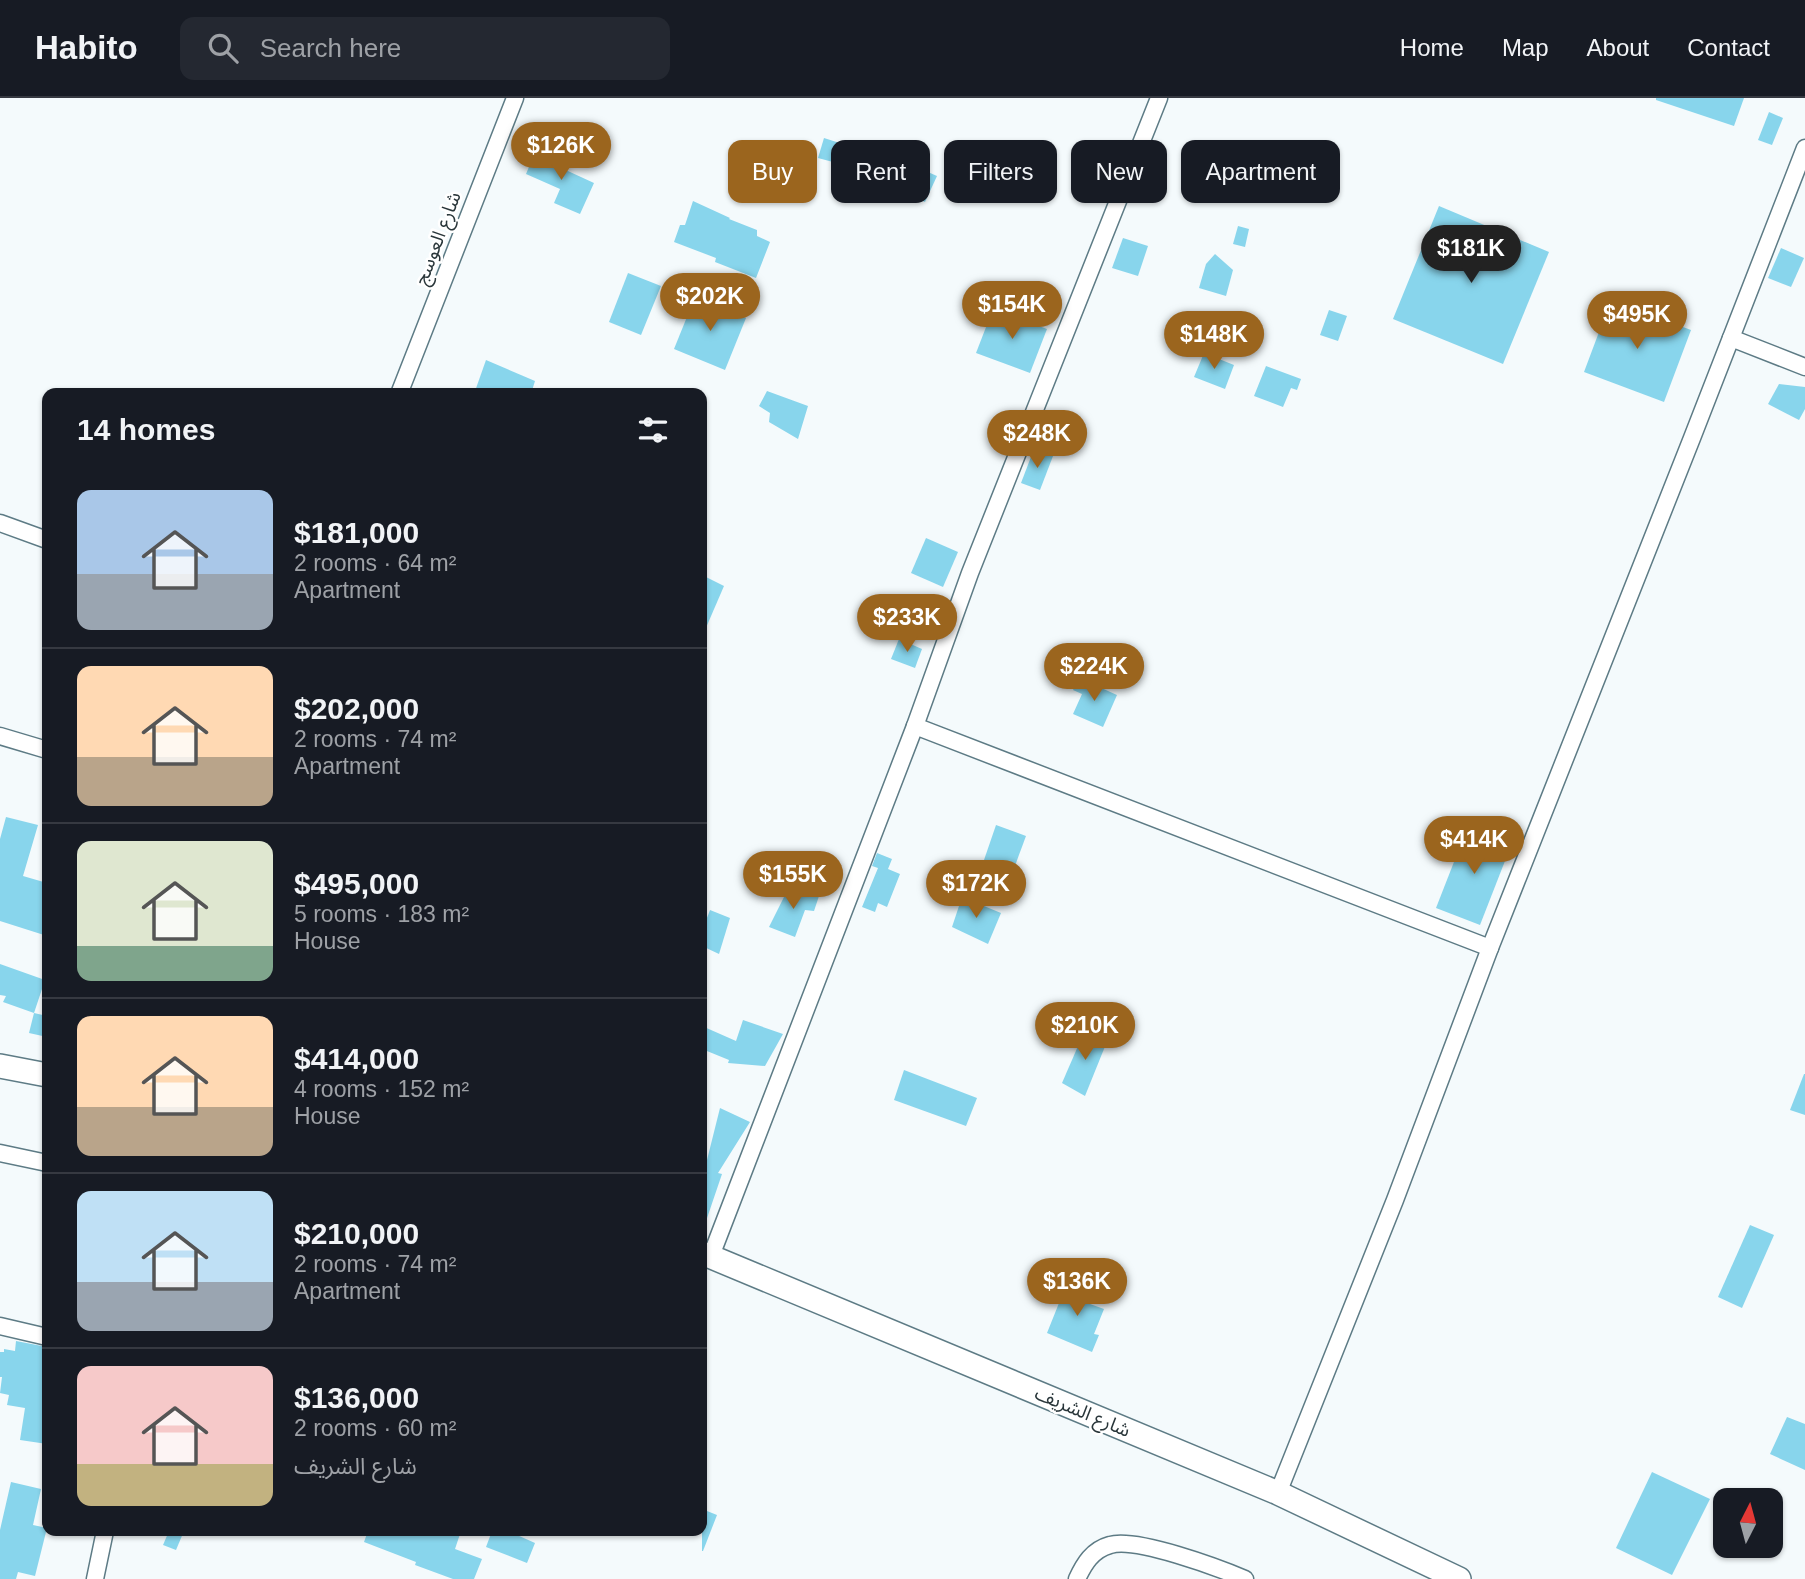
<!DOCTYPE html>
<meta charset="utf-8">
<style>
body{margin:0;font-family:Helvetica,"Noto Sans Arabic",sans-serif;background:#242831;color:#f1f3f6;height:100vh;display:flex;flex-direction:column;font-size:26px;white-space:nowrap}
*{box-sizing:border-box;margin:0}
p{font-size:23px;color:#9ea1a6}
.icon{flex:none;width:38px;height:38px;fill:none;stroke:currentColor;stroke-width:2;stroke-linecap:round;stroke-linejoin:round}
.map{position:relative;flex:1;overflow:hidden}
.drawer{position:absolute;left:42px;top:290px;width:665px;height:1148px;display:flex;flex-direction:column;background:#171b24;border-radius:14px;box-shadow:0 2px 5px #0004}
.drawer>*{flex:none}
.guide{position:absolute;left:728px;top:42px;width:665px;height:63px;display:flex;gap:14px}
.needle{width:46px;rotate:6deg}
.buttons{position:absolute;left:1713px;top:1390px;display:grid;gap:14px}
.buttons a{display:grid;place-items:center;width:70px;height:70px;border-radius:14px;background:#171b24;box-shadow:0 2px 5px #0004;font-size:35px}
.price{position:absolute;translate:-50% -60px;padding:0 16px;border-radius:24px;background:#9b651e;color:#fff;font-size:23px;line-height:46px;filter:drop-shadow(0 2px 4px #0008)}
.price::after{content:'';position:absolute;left:50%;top:42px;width:21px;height:16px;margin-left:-10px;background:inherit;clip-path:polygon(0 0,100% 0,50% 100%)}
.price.active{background:#222;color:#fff}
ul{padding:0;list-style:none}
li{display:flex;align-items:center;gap:21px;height:175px;padding:0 35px}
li+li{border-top:2px solid #363941}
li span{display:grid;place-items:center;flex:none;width:196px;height:140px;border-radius:14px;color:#555}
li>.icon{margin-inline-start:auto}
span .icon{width:84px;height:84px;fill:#fffc;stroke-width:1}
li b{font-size:30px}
h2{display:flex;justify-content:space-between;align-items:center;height:84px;padding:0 35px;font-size:30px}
.pill{padding:0 24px;border-radius:14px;background:#171b24;box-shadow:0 2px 5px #0004;font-size:24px;line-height:63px}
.pill.active{background:#9b651e;color:#fff}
header{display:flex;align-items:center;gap:42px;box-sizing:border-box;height:98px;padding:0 35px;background:#171b24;border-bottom:2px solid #363941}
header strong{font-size:33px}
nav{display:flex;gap:38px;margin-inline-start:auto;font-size:24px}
.search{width:490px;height:63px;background:#242831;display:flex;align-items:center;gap:18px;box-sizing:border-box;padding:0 24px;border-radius:14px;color:#9ea1a6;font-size:26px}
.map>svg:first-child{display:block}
.building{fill:#88d5ec}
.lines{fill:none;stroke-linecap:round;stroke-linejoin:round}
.street-casing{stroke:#5d7b85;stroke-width:19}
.secondary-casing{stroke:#5d7b85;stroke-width:26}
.street{stroke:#fff;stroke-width:16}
.secondary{stroke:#fff;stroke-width:23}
.labels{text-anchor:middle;stroke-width:5;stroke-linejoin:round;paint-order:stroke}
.street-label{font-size:19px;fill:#29363a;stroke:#fff}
</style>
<header>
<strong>Habito</strong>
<div class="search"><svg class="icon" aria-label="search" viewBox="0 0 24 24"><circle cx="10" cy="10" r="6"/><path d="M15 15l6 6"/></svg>Search here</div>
<nav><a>Home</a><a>Map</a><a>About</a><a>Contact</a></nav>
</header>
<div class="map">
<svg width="1805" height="1481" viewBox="0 0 1805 1481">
<rect width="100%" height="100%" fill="#f4fafc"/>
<g class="building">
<path d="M1656,0H1744L1734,28L1656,2Z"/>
<path d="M1769,14L1783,20L1772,47L1758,42Z"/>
<path d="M824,40L849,48L844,67L818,60Z"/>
<path d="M536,52L560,62L557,68L594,85L580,116L554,105L560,91L526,76Z"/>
<path d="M896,60L937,78L925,104L885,86Z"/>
<path d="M693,103L730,120L729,121L757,132V138L770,144L756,180L715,164L716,160L674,144L680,127H685Z"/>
<path d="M1439,108L1549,154L1503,266L1393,221Z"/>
<path d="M1238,128L1249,131L1245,149L1233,146Z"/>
<path d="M1123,140L1148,148L1138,178L1112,170Z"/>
<path d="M1781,150L1804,160L1791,189L1768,180Z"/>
<path d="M1215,156L1233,172L1226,198L1199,190L1206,166Z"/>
<path d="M628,175L661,188L641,237L609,224Z"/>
<path d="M695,199L746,220L725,272L674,251Z"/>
<path d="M1611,202L1691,232L1664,304L1584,274Z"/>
<path d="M993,211L1047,231L1030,275L976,255Z"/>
<path d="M1329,212L1347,218L1338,243L1320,237Z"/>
<path d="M1204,255L1234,267L1225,291L1194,279Z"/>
<path d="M486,262L535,283L531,296H474Z"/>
<path d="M1266,268L1301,281L1297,292L1291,290L1283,309L1254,298Z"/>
<path d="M1779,286L1805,289V311L1799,322L1768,306Z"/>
<path d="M767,293L808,308L798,341L769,324L770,315L759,308Z"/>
<path d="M1034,351L1053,358L1040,392L1021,385Z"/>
<path d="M926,440L958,454L943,489L911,475Z"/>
<path d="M702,477L724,488L702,539Z"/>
<path d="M899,541L922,551L915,570L891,561Z"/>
<path d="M1079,580L1117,597L1103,629L1073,616L1082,596L1073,592Z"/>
<path d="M6,719L38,727L23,778L47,785V826L44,837L0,823V741Z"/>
<path d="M996,727L1026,738L1009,784L999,780L984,762Z"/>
<path d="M1468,728L1512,745L1480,827L1436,810Z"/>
<path d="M877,755L892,761L888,771L900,776L887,809L878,805L875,814L862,809L878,770L872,768Z"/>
<path d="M789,789L819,798L814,813L805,812L795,839L769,829Z"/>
<path d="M962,799L1001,815L988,846L952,829Z"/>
<path d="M710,812L730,820L719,856L702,848V833Z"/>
<path d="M0,866L45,882L34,915L3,904L6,898L0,897Z"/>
<path d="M34,915L47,918V939L29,935Z"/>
<path d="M743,922L783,936L765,968L728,965L729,962L702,951V928L736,943Z"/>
<path d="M1085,932L1108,941L1085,998L1062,985Z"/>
<path d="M904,972L977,1000L966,1028L894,1002Z"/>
<path d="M1804,976H1805V1017L1790,1012Z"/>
<path d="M720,1010L750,1024L718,1075L722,1076L704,1129H702V1056L707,1062Z"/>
<path d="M1750,1127L1774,1137L1742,1210L1718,1199Z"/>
<path d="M1067,1185L1094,1196L1090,1206L1104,1211L1094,1236L1099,1237L1092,1254L1047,1235Z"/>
<path d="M16,1243L47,1249V1346L20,1342L25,1310L7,1307L9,1297L0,1295L2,1279H0V1254H4V1251L15,1253Z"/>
<path d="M1787,1319L1805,1326V1372L1770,1356Z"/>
<path d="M1652,1374L1710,1401L1672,1477L1616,1450Z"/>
<path d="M11,1384L41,1391L33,1427L47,1430L35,1478L18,1474L16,1481H0V1432Z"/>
<path d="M702,1411L717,1417L703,1453H702Z"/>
<path d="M169,1433H184L176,1452L163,1447Z"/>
<path d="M368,1433H461L455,1451L482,1461L474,1481H453L415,1467L416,1464L364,1444Z"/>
<path d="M492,1433H508L535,1445L527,1465L486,1449Z"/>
</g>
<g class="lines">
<g class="street-casing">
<g id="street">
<path d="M1731,240L1805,269"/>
<path d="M399,296L515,0"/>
<path d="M0,425L47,442"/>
<path d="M915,628L1490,850"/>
<path d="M0,638L47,652"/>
<path d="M0,1055L47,1065"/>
<path d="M711,1158L915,628L970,475L1159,0"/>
<path d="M0,1228L47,1239"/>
<path d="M1278,1395L1395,1102L1490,850L1692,340L1805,50"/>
<path d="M95,1481L105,1433"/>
<path d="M1077,1481C1084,1466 1092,1452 1110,1447C1136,1439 1219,1470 1245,1481"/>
</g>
</g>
<g class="secondary-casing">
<g id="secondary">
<path d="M0,968L47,977"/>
<path d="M702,1155L1278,1395L1459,1481"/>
</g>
</g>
<use href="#street" class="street"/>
<use href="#secondary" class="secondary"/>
</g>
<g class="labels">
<g class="street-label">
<text transform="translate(437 140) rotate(-69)" y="7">شارع العوسج</text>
<text transform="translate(1083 1313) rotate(23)" y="7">شارع الشريف</text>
</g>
</g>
</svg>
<div class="buttons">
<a><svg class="needle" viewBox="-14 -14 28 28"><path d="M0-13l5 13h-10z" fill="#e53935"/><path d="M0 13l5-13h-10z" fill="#9ea1a6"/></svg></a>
</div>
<b class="price" style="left:561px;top:84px">$126K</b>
<b class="price active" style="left:1471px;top:187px">$181K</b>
<b class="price" style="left:710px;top:235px">$202K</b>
<b class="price" style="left:1012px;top:243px">$154K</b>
<b class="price" style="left:1637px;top:253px">$495K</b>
<b class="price" style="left:1214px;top:273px">$148K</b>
<b class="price" style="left:1037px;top:372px">$248K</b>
<b class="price" style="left:907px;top:556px">$233K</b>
<b class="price" style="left:1094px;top:605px">$224K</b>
<b class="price" style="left:1474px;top:778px">$414K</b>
<b class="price" style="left:793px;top:813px">$155K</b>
<b class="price" style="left:976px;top:822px">$172K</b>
<b class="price" style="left:1085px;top:964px">$210K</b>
<b class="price" style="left:1077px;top:1220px">$136K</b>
<div class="guide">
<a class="pill active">Buy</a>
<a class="pill">Rent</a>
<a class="pill">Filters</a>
<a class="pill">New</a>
<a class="pill">Apartment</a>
</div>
<section class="drawer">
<h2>14 homes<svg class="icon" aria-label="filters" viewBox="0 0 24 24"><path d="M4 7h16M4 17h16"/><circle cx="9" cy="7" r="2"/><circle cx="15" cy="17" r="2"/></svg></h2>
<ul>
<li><span style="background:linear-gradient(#a9c7e8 60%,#9aa5b1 0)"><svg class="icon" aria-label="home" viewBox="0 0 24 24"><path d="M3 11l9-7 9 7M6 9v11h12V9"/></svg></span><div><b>$181,000</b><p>2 rooms · 64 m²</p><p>Apartment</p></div></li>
<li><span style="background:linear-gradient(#ffd9b3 65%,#b9a48a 0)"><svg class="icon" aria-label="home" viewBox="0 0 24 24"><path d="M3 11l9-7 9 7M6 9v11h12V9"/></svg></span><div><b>$202,000</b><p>2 rooms · 74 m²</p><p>Apartment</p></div></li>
<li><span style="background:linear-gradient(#dfe7d0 75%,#7fa58c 0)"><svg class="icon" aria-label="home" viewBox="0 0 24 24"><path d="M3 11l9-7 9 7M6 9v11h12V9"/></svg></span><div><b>$495,000</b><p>5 rooms · 183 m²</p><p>House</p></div></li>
<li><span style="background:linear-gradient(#ffd9b3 65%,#b9a48a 0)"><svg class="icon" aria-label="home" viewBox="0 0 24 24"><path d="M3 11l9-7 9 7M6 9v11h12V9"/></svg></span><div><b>$414,000</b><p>4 rooms · 152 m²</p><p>House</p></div></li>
<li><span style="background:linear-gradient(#bfe0f5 65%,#9aa5b1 0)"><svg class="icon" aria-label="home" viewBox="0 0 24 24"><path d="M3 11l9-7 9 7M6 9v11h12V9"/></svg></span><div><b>$210,000</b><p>2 rooms · 74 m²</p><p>Apartment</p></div></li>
<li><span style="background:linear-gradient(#f6c9c9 70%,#c2b280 0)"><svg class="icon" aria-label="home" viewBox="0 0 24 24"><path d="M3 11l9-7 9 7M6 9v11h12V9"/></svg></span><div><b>$136,000</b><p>2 rooms · 60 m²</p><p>شارع الشريف</p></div></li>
</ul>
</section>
</div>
